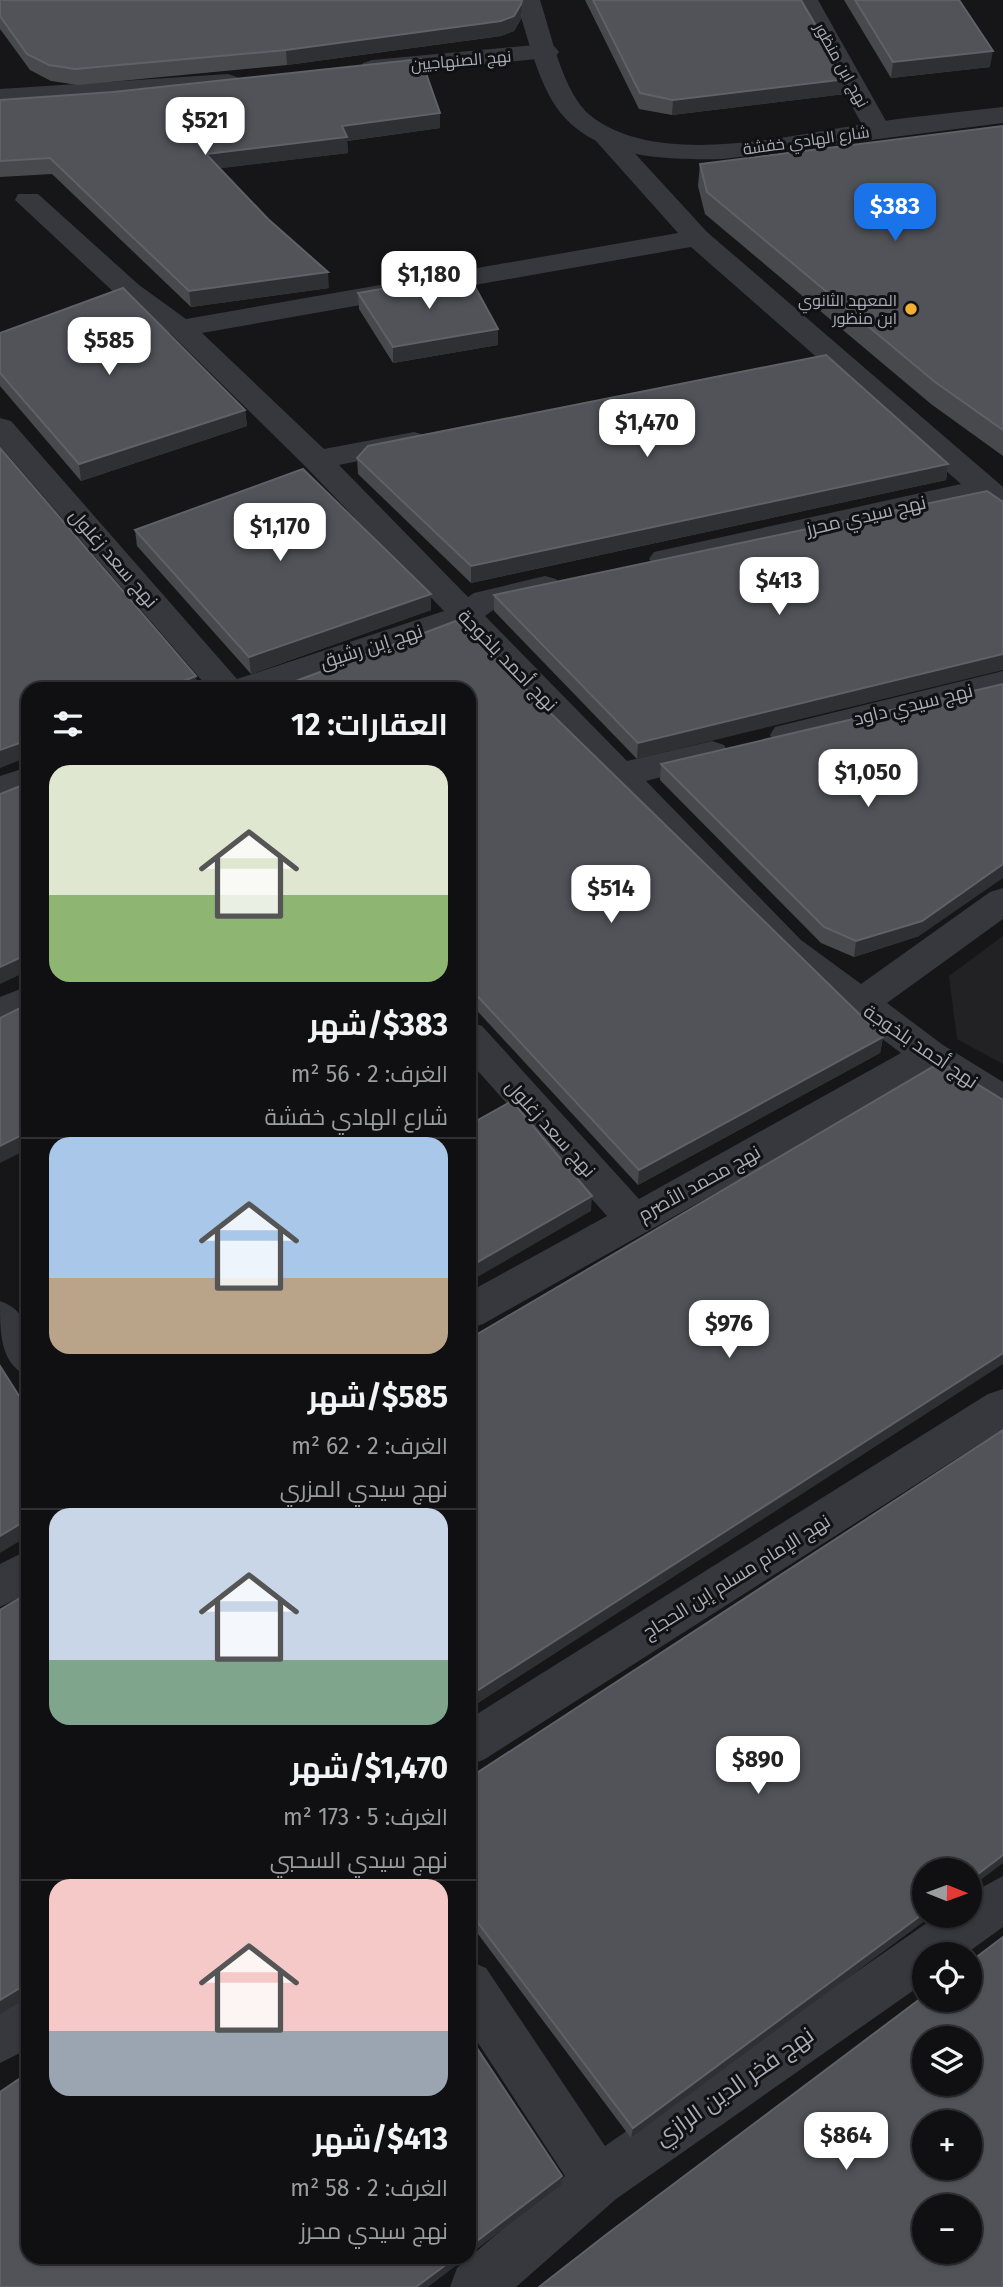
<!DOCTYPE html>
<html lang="ar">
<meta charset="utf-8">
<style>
body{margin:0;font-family:"Fira Sans",Cairo,sans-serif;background:#1e1e20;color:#f1f3f6;direction:rtl;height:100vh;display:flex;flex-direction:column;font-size:26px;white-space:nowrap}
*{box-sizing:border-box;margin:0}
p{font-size:23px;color:#9c9d9f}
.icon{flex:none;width:38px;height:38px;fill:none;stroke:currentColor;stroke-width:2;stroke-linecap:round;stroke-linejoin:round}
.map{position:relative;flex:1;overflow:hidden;direction:ltr}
.details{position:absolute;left:21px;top:682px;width:455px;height:1582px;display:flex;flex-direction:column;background:#101012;border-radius:21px;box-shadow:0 2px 5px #0004,0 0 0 2px #303032;direction:rtl}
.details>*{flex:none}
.needle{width:46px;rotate:91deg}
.controls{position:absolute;left:912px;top:1858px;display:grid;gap:14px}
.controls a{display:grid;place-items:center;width:70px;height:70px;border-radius:50%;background:#101012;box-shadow:0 2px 5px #0004,0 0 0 2px #303032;font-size:35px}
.price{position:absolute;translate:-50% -60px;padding:0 16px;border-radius:14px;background:#fff;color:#222;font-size:23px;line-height:46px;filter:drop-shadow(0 2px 4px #0008)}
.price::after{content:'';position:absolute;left:50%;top:42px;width:21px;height:16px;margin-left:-10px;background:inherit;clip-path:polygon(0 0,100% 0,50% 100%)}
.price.on{background:#1a73e8;color:#fff}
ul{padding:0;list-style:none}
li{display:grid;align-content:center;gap:14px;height:371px;padding:0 28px}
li+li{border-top:2px solid #303032}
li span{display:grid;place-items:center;height:217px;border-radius:21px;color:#555}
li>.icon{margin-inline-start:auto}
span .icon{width:126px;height:126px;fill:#fffc;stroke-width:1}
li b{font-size:30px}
h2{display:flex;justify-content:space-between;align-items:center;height:84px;padding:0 28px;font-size:30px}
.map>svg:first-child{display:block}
.built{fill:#222225}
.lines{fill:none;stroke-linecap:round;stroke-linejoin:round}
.minor{fill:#37383d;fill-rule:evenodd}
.tertiary{fill:#37383d;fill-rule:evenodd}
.wall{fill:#47494d}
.shaded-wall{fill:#2f3033}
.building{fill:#525359;stroke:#5f6168;stroke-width:2;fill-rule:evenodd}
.poi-dot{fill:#f2b134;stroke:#111113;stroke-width:2.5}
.labels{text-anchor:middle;stroke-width:6;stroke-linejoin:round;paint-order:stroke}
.far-street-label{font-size:16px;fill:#a8adb8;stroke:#111113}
.far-poi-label{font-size:16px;fill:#a8adb8;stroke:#111113;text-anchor:end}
.street-label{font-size:19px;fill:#a8adb8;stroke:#111113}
.near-street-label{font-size:23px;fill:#a8adb8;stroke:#111113}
</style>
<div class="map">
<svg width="1003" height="2287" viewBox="0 0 1003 2287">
<rect width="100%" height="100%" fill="#161618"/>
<path class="built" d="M1003,936V1064L957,1039L949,976Z"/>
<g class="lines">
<g class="minor">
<path d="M794,0H818L891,130L887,136H869L865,130Z"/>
<path d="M546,44L555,47L559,52L555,57L372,76L363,73L359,68L363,63L372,60Z"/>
<path d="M228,74L237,77L241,82L237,87L0,105V89Z"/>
<path d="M609,133L618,135L707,232L1003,487V507L987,506L979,499L665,569L654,566L649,559L654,552L961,484L691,247L202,333L324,449L414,432L425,435L429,441L425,447L339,465L468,597L474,593L545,576L556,579L561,586L556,593L496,608L485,616L627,761L712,741L724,745L729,753L724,761L646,781L801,940L861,984L990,892L1003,888V919L887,1003L943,1045L1003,1082V1116L990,1111L929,1073L483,1324L469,1329V1292L607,1216L469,1061V1022L482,1026L639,1199L901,1053L775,958L460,628L275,690H210L0,446V418L11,421L237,679L444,611L306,467L171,334L119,297L15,200L18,194H38L139,285L186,319L678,233L596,141L600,135Z"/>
<path d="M1003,671V693L787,746L775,743L770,735L775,727L787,724Z"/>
<path d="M28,767V792L0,801V776Z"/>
<path d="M28,986V1016L0,1027V997Z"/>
<path d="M0,1301C35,1313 28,1346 28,1376C0,1364 0,1333 0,1301Z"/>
<path d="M1003,1389V1429L485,1759L469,1766V1719L988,1394Z"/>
<path d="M28,1550V1593L0,1607V1564Z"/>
<path d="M1003,1876V1927L964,1955H924V1983L616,2199L516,2287H450L457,2268L565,2176L469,2029V1961L486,1968L605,2146L937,1916H970V1894Z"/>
<path d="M28,1995V2049L0,2063V2009Z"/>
</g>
<path class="tertiary" d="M516,0H540C551,33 563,94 591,116C660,170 796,134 876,122C918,116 961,112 1003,107V123L723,159C661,160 584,159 550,97C534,67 526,32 516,0Z"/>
</g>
<g class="wall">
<path d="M0,0L522,14L521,19L514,31L501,36L287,65L78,85L51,81L30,70L3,33L0,29Z"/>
<path d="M585,0H801L847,79L845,94L672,115L639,109Z"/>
<path d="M844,0H959L990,67L891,78Z"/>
<path d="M0,100L440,128L347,141L348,153L219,168L329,288L191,307L52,174L0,177Z"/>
<path d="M1003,126V456L931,404L705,214L698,186L700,164Z"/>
<path d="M358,293L498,329V345L393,363L359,309Z"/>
<path d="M0,333L245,410L247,426L81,481L0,386Z"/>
<path d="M357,458L948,464L946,480L471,583L358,474Z"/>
<path d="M987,491L637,759L494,611V595Z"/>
<path d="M135,530L431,594V610L251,674L137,546Z"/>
<path d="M469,690L883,1037L880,1053L638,1185L469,1002Z"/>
<path d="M661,764L919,936L854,957L821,943L660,780Z"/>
<path d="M469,1778L924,1916H931L631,2138L469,1922Z"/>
</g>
<g class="shaded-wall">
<path d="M522,0L521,19L514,31L501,36L287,65L286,50Z"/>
<path d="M993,51L990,67L891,78L893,62Z"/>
<path d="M847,79L845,94L672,115L673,100Z"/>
<path d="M440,113V128L347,141L348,153L207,170L206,154L342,126Z"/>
<path d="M328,272L329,288L191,307L189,291Z"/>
<path d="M498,329V345L393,363V347Z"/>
<path d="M245,410L247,426L81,481L79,464Z"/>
<path d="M948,464L946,480L471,583V566Z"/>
<path d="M431,594V610L251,674L249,657Z"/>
<path d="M1003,654V670L637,759L638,743Z"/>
<path d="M196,676L198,690H161Z"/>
<path d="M28,740V757L0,768V750Z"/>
<path d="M1003,864V878L919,936L854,957L856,941Z"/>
<path d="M28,954V971L0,984V967Z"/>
<path d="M883,1037L880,1053L638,1185L639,1170Z"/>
<path d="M28,1132V1149L0,1163V1146Z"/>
<path d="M592,1196L591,1211L469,1282V1267Z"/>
<path d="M1003,1353V1364L469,1709V1696Z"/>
<path d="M28,1519V1536L0,1553V1536Z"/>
<path d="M1003,1855V1863L970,1888V1880Z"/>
<path d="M924,1913V1916H931L631,2138L633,2128Z"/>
<path d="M28,1983V1997L0,2014V2000Z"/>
<path d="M562,2176L561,2185L469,2255V2247Z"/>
<path d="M455,2258H466L428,2287H416Z"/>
</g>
<g class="building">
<path d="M0,0H522L521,4L514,16L501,21L286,50L75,69L49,65L27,54L0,16Z"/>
<path d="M593,0H801L847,79L673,100L640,93Z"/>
<path d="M855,0H959L993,51L893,62Z"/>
<path d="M421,59L440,113L342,126L347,137L206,154L268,219L328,272L189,291L50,158L0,161V100L113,92Z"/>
<path d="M1003,126V430L935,382L707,192L700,164Z"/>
<path d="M468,274L498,329L393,347L358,293Z"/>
<path d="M123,288L245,410L79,464L0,373V333Z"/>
<path d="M826,355L948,464L471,566L357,458L368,446Z"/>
<path d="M0,448L196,676L161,690H28V740L0,750Z"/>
<path d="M303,469L431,594L249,657L135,530Z"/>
<path d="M987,491L1003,502V654L638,743L494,595Z"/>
<path d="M456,621L883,1037L639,1170L469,987V690H272Z"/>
<path d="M1003,684V864L922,921L856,941L824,927L661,764Z"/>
<path d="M28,783V954L0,967V794Z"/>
<path d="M28,1004V1132L0,1146V1018Z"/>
<path d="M941,1062L1003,1100V1353L469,1696V1339Z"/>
<path d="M512,1101L592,1196L469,1267V1125Z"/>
<path d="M0,1366L28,1410V1519L0,1536Z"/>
<path d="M1003,1430V1855L970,1880V1871H924V1913L633,2128L469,1911V1778Z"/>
<path d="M28,1593V1983L0,2000V1610Z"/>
<path d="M1003,1937V2287H539L607,2234L924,1996V2000H970V1962ZM924,2039H970V2084H924ZM924,2123H970V2168H924ZM924,2207H970V2252H924Z"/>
<path d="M469,2036L562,2176L469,2247Z"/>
<path d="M28,2073V2258H455L416,2287H0V2092Z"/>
</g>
<circle class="poi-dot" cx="911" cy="309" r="7"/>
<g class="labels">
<g class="far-street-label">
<text transform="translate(461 60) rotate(-5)" y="6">نهج الصنهاجيين</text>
<text transform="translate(842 65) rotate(61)" y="6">نهج ابن منظور</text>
<text transform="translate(806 140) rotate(-8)" y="6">شارع الهادي خفشة</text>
</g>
<g class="far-poi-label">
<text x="897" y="306">المعهد الثانوي<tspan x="897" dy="18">ابن منظور</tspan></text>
</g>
<g class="street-label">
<text transform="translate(866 515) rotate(-13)" y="7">نهج سيدي محرز</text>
<text transform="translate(114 558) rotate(49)" y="7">نهج سعد زغلول</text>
<text transform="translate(371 646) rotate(-18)" y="7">نهج إبن رشيق</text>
<text transform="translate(508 660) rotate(46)" y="7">نهج أحمد بلخوجة</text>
<text transform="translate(913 704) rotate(-14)" y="7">نهج سيدي داود</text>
<text transform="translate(921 1046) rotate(34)" y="7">نهج أحمد بلخوجة</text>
<text transform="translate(551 1128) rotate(48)" y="7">نهج سعد زغلول</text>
<text transform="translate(699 1183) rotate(-29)" y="7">نهج محمد الأصرم</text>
<text transform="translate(736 1576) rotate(-32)" y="7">نهج اﻹمام مسلم إبن الحجاج</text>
</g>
<g class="near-street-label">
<text transform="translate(734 2086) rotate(-35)" y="8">نهج فخر الدين الرازي</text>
</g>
</g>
</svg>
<div class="controls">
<a><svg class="needle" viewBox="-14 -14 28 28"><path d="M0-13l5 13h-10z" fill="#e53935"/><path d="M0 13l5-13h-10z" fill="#9c9d9f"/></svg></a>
<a><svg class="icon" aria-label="locate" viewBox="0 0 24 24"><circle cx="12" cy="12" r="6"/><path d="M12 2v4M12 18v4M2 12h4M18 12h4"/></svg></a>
<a><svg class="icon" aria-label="layers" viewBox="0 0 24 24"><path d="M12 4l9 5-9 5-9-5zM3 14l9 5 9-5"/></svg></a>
<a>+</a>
<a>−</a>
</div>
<b class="price" style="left:205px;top:157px">$521</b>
<b class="price on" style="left:895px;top:243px">$383</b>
<b class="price" style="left:429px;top:311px">$1,180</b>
<b class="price" style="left:109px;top:377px">$585</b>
<b class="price" style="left:647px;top:459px">$1,470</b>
<b class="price" style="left:280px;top:563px">$1,170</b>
<b class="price" style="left:779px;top:617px">$413</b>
<b class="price" style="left:868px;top:809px">$1,050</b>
<b class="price" style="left:611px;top:925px">$514</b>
<b class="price" style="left:729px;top:1360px">$976</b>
<b class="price" style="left:758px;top:1796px">$890</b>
<b class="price" style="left:846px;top:2172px">$864</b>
<section class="details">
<h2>العقارات: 12<svg class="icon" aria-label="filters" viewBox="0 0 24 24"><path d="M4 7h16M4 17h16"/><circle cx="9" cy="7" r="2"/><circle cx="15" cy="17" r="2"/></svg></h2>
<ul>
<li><span style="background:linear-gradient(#dfe7d0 60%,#8fb573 0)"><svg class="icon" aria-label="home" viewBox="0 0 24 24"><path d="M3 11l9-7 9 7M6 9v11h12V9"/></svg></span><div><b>$383/شهر</b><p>الغرف: 2 · 56 m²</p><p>شارع الهادي خفشة</p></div></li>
<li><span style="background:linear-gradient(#a9c7e8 65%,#b9a48a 0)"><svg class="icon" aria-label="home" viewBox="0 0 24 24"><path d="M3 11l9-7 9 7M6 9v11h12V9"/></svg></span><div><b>$585/شهر</b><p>الغرف: 2 · 62 m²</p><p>نهج سيدي المزري</p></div></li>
<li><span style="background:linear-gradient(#c9d6e8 70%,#7fa58c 0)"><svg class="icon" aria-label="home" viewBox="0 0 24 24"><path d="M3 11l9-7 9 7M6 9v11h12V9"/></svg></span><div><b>$1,470/شهر</b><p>الغرف: 5 · 173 m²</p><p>نهج سيدي السحبي</p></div></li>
<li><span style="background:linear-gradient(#f6c9c9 70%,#9aa5b1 0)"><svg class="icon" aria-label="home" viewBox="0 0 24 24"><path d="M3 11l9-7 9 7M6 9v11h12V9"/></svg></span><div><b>$413/شهر</b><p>الغرف: 2 · 58 m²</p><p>نهج سيدي محرز</p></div></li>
</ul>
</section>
</div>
